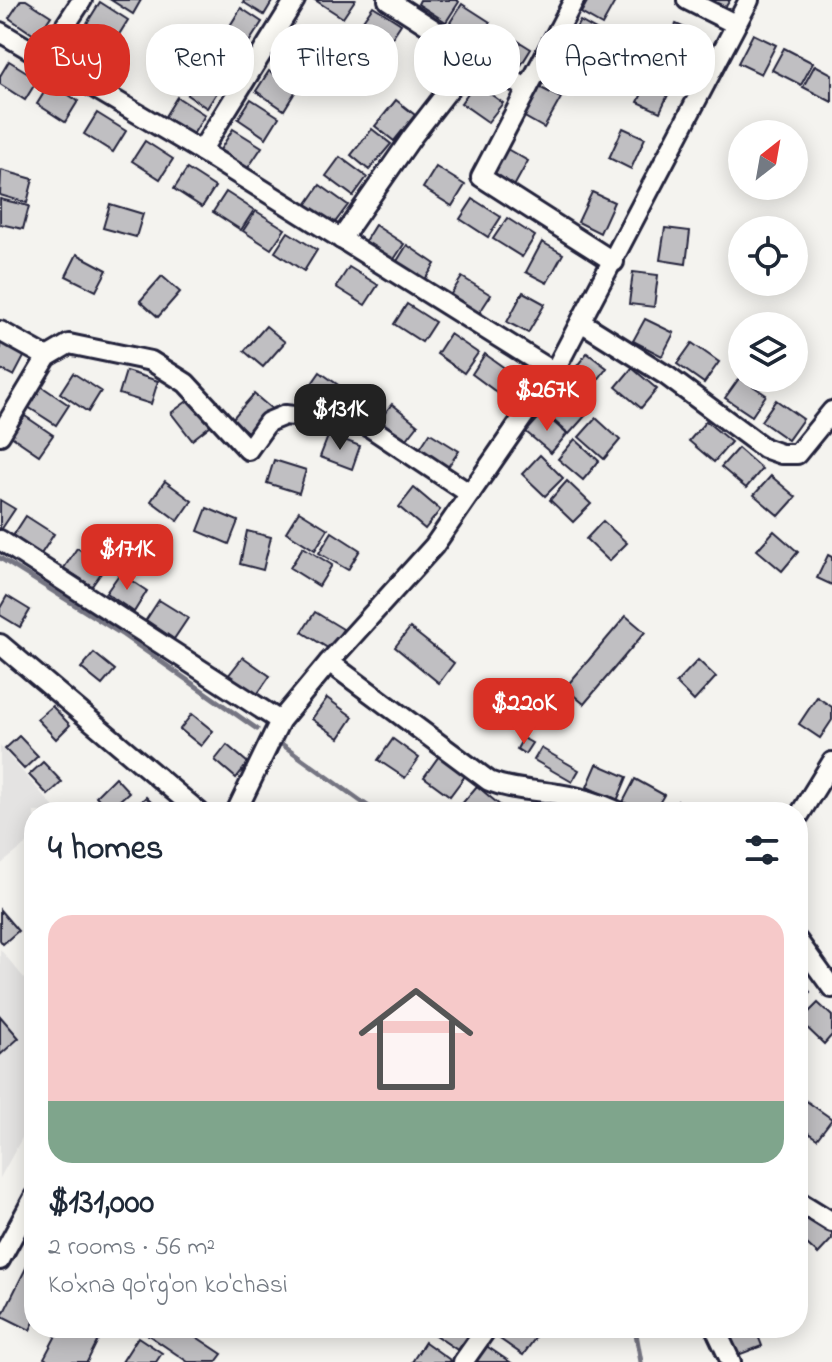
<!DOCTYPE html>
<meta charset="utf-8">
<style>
body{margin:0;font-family:"Indie Flower",sans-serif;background:#f2f2f3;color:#1f2937;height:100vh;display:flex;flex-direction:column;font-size:30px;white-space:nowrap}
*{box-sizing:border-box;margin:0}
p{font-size:26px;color:#747a83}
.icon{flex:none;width:44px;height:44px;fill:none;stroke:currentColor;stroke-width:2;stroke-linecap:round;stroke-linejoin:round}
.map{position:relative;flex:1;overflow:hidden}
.details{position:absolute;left:24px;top:802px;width:784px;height:536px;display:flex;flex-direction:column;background:#fff;border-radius:32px;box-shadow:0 4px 20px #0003}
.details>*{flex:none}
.hud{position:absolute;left:24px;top:24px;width:784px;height:72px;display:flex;gap:16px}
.needle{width:52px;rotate:31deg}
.buttons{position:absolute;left:728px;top:120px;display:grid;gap:16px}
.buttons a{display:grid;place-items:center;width:80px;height:80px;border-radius:50%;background:#fff;box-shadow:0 4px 20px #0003;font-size:40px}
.price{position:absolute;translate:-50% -68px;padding:0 18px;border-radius:16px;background:#d93025;color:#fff;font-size:26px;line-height:52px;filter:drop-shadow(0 2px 4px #0008)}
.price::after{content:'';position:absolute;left:50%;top:48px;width:24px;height:18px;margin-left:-12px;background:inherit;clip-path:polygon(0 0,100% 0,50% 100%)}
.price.active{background:#222;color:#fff}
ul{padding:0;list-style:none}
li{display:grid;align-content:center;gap:16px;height:424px;padding:0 24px}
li+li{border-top:2px solid #e0e1e3}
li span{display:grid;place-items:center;height:248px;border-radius:24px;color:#555}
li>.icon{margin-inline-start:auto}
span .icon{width:144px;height:144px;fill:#fffc;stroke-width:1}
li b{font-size:34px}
h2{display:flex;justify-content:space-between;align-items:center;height:96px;padding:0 24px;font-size:34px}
.chip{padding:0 28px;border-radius:32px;background:#fff;box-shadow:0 4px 20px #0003;font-size:28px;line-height:72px}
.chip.active{background:#d93025;color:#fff}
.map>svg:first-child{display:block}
.built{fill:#e4e3e2}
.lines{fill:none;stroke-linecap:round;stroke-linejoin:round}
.stream{stroke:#757582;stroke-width:5}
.building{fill:#c0bfc2;stroke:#22223b;stroke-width:2}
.street-casing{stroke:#22223b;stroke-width:24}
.street{stroke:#fdfcf7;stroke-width:18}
</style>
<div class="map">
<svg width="832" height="1362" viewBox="0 0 832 1362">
<rect width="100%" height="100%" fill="#f4f3ef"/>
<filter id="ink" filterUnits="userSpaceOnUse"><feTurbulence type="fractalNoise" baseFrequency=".0125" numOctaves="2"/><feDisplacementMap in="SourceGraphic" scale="16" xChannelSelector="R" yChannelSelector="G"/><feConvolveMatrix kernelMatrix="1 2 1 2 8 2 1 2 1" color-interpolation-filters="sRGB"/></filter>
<g filter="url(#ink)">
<g class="built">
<path d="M0,746L58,812H34V838L0,865Z"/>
<path d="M0,949L34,990V1116L0,1178Z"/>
</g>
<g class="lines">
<g class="stream">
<path d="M0,558L123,635L257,729"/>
<path d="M283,745L376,812"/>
<path d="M635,1328L641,1362"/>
</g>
</g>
<g class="building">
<path d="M21,0H26L51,16L37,37L9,18Z"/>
<path d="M111,0H141L133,14Z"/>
<path d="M244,0H273L264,15L243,2Z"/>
<path d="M315,0H355L343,18Z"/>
<path d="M420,0H457L459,2L446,22L418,4Z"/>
<path d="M588,0H616L602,25L581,13Z"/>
<path d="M706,0H730L723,11Z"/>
<path d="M100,2L128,20L115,41L87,23Z"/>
<path d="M462,4L490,22L477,42L449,24Z"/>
<path d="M373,6L401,24L388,44L359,26Z"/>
<path d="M241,8L262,22L244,50L223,37Z"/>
<path d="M580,21L601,33L585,62L563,50Z"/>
<path d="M676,24L698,34L685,64L662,54Z"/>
<path d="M502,31L531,49L518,70L489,52Z"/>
<path d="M753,34L776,45L761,74L738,63Z"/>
<path d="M78,35L106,53L93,74L65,56Z"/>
<path d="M222,37L243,50L225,79L204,66Z"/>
<path d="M287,41L316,59L302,80L274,61Z"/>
<path d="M784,48L813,63L801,85L772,70Z"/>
<path d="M559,54L580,65L564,95L543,83Z"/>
<path d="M9,61L38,79L25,100L0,84V76Z"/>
<path d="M815,65L832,74V102L803,87Z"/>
<path d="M205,67L225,80L207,108L187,95Z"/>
<path d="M269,71L297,89L284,110L256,91Z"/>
<path d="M652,72L674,82L660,112L638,102Z"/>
<path d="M50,83L78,101L65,122L37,104Z"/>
<path d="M475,83L503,103L488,122L461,103Z"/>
<path d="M539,87L561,98L544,128L523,116Z"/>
<path d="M177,97L205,115L192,136L164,118Z"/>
<path d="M251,99L279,117L266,138L238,119Z"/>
<path d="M396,100L415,115L394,141L375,126Z"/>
<path d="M97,113L126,131L113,152L84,134Z"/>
<path d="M623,128L645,138L631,169L609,158Z"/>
<path d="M233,129L262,147L248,168L220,150Z"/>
<path d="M372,129L391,144L369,170L351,155Z"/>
<path d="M145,141L173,159L160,179L132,161Z"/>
<path d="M507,149L528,161L512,190L491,179Z"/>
<path d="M340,157L367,177L353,196L326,176Z"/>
<path d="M436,167L465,185L452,206L423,188Z"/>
<path d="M187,169L215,187L202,207L174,189Z"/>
<path d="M1,170L33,179L27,203L0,195Z"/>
<path d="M320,185L348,205L333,225L306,205Z"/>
<path d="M226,192L254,210L241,230L213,212Z"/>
<path d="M592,192L614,202L600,233L578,222Z"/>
<path d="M0,199L29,206L23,229L0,224Z"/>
<path d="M473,199L501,217L488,237L460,219Z"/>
<path d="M110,204L143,214L136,237L103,228Z"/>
<path d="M256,211L285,229L271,249L243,231Z"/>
<path d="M507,218L535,236L522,257L493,239Z"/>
<path d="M375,225L404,244L391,264L362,246Z"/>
<path d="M665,228L690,231L686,264L660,260Z"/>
<path d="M288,232L317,250L304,271L275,252Z"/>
<path d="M542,242L563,254L547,283L526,272Z"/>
<path d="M407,245L435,264L422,284L394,266Z"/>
<path d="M77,254L107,270L96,291L66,276Z"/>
<path d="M349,267L378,285L365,305L336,287Z"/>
<path d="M633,272L658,275L654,307L629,304Z"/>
<path d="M162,276L180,292L158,317L140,301Z"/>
<path d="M462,277L491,295L478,315L449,297Z"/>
<path d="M523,292L545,304L528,333L507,322Z"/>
<path d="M407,304L435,322L422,342L394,324Z"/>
<path d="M645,319L674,333L662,356L633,341Z"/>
<path d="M266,326L285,342L263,367L244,351Z"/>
<path d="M450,334L478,353L464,373L437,354Z"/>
<path d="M0,341L25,355L14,376L0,369Z"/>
<path d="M692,343L719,362L704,383L677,364Z"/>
<path d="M587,353L607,368L587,394L567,379Z"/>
<path d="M485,354L513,374L499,394L472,374Z"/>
<path d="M632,368L657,389L641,408L616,387Z"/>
<path d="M126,371L158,381L151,404L119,394Z"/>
<path d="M320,372L348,392L333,412L306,392Z"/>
<path d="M73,373L101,391L88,412L60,393Z"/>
<path d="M740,377L766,395L752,416L725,398Z"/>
<path d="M41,386L69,405L56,425L28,407Z"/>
<path d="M561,393L586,415L569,434L544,412Z"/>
<path d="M254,394L273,410L251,435L232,419Z"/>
<path d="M190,399L211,425L192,440L171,413Z"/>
<path d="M776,400L803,419L788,440L761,421Z"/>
<path d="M392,404L418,425L403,444L377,423Z"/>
<path d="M543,413L567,434L551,453L526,432Z"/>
<path d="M25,416L53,435L39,455L11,436Z"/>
<path d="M596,418L620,440L604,459L579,437Z"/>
<path d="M706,421L731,442L714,462L689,441Z"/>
<path d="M430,433L459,451L445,471L417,453Z"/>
<path d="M329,434L360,446L352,469L320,457Z"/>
<path d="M575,439L599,461L583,480L558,459Z"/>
<path d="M738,448L762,469L746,488L721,467Z"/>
<path d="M540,455L563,478L545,496L522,474Z"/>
<path d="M274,460L306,470L299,493L267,483Z"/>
<path d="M771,476L796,497L779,516L754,495Z"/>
<path d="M165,481L192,501L178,521L151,501Z"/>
<path d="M567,481L591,504L573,522L550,500Z"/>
<path d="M414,488L440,510L425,529L399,507Z"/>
<path d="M0,500L15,509L1,530L0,529Z"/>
<path d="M207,508L238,521L229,544L198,531Z"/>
<path d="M299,511L328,529L315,550L286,532Z"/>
<path d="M26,516L54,534L41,554L13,536Z"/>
<path d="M603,521L627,543L609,561L586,539Z"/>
<path d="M247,531L271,537L263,570L240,564Z"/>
<path d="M774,531L798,552L782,571L757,550Z"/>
<path d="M332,532L360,550L348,570L319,553Z"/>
<path d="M303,547L332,565L319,586L290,568Z"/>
<path d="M77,548L106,566L92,586L64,568Z"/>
<path d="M828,555L832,557V585L817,578Z"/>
<path d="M120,573L147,591L134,612L106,593Z"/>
<path d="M7,596L30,610L20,627L0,615V608Z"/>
<path d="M159,600L188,618L174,639L146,620Z"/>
<path d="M315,612L343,629L331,650L302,632Z"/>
<path d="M626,616L645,632L584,704L565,688Z"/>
<path d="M410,628L454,663L439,683L395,647Z"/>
<path d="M94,653L115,670L102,685L81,668Z"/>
<path d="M243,657L270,676L256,696L228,676Z"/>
<path d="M698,660L716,677L694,701L676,683Z"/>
<path d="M817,697L832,707V720L820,738L799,724Z"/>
<path d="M327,698L353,717L339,738L312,719Z"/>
<path d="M52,706L70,725L56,739L37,719Z"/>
<path d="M192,714L213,731L201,746L180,729Z"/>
<path d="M19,736L38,756L24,769L5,749Z"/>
<path d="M523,738L532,743L525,754L517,749Z"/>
<path d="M393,739L419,758L405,778L378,760Z"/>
<path d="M227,745L248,763L236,778L215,760Z"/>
<path d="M541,748L579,770L572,782L534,760Z"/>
<path d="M439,756L465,776L450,796L424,777Z"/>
<path d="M43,762L62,782L48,795L29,775Z"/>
<path d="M597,764L627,777L617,801L587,787Z"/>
<path d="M115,777L129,792L109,810L96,796Z"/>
<path d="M635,779L664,795L654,812H642L623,802Z"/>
<path d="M477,786L502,807L497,812H468L460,806Z"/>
<path d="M146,797L161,812L132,810Z"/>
<path d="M678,801L698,812H672Z"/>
<path d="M311,805L323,812H307Z"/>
<path d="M0,910L18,931L3,944L0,940Z"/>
<path d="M798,979L810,992L798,1002Z"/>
<path d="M818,1003L832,1016V1035L824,1044L800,1021Z"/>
<path d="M0,1016L19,1038L0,1055Z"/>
<path d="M805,1100L832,1119L817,1139L798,1126V1110Z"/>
<path d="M811,1213L832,1233V1239L818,1254L798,1236V1227Z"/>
<path d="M32,1256L34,1322L30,1330L2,1316Z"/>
<path d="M60,1328H79L99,1338L87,1362H51L44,1358Z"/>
<path d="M138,1328H183L222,1354L216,1362H188Z"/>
<path d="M436,1328H470L476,1332L462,1353L432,1333Z"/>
<path d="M498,1328H529L538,1334L523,1355L494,1335Z"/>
<path d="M727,1328H755L762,1346L738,1355Z"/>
<path d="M138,1337L162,1353L156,1362H122Z"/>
<path d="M425,1342L453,1362H412Z"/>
<path d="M485,1345L510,1362H473Z"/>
</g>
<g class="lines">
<g class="street-casing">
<g id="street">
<path d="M388,0L527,89"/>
<path d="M574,0L481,177L614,262"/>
<path d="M687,0L735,24"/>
<path d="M0,32L201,151L554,372"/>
<path d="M44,58L82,0"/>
<path d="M201,151L295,0"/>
<path d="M341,239L412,137L475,56"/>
<path d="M581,322L667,376L764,448L781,454H797L832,411"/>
<path d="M0,331L47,357"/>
<path d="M0,435L47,357L69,344L151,361L186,383L248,450L268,422L285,415L365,424L470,494"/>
<path d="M0,540L280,721"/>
<path d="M0,644L199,812"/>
<path d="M329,662L489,781C511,790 535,790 558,794C579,797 600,803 619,812"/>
<path d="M236,812L280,721L329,662L434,546L554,372L749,0"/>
<path d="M798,817L832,762"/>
<path d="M798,941L832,988"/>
<path d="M798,1201L832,1222"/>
<path d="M0,1260L34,1197"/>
<path d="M715,1328L731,1362"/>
<path d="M463,1362L487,1328"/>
</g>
</g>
<use href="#street" class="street"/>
</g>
</g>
</svg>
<div class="buttons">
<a><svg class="needle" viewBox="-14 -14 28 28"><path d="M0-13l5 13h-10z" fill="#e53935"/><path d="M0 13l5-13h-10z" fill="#747a83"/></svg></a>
<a><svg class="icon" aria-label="locate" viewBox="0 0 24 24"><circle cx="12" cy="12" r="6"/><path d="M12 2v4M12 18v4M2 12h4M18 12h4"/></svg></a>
<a><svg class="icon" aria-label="layers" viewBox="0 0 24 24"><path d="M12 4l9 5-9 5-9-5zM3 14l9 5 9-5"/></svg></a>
</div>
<b class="price" style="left:547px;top:433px">$267K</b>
<b class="price active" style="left:340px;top:452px">$131K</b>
<b class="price" style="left:127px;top:592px">$171K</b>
<b class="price" style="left:524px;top:746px">$220K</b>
<div class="hud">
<a class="chip active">Buy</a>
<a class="chip">Rent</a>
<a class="chip">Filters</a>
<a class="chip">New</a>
<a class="chip">Apartment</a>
</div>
<section class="details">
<h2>4 homes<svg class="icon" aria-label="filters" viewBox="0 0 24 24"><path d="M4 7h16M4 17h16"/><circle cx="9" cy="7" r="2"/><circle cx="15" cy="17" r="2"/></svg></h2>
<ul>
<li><span style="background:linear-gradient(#f6c9c9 75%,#7fa58c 0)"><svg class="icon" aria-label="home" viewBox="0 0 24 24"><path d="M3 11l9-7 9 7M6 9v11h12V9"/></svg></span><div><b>$131,000</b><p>2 rooms · 56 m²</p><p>Ko'xna qo'rg'on ko'chasi</p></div></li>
</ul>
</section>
</div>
